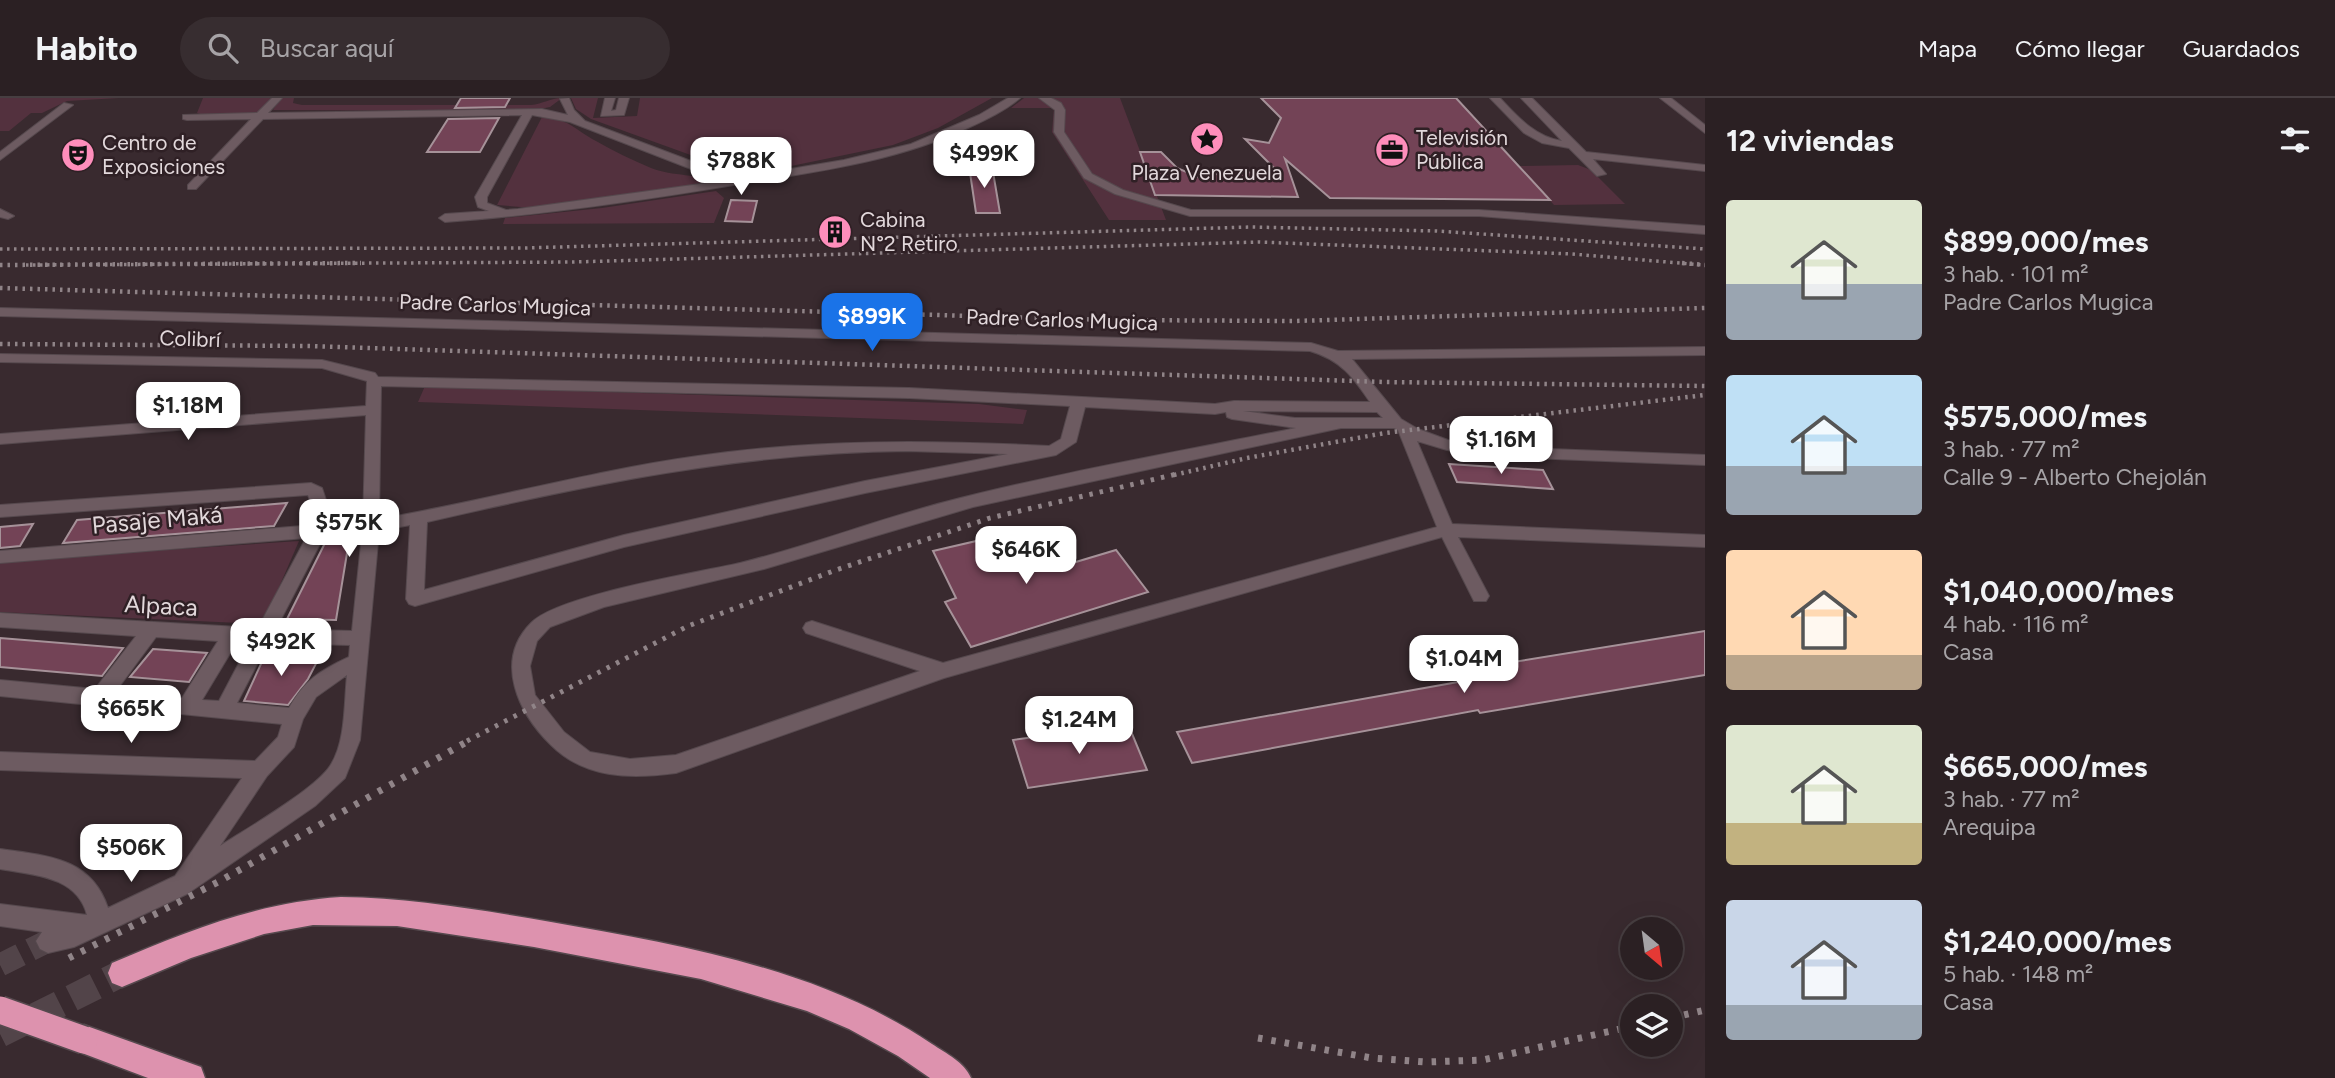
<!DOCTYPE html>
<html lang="es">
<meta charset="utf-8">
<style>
body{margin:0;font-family:Figtree,sans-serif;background:#372d30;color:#f1f3f6;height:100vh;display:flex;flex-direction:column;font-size:26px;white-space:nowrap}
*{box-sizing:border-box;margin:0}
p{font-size:23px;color:#a6a3a6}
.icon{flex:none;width:38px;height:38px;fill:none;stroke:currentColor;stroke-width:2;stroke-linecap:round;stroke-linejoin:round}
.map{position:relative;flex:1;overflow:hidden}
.drawer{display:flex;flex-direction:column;background:#2b2023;width:630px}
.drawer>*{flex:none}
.needle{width:46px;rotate:151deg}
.fabs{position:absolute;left:1620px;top:819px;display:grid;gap:14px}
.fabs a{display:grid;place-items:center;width:63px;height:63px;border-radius:50%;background:#2b2023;box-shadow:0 7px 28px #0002,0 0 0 2px #473e41;font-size:35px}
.price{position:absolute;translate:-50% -60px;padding:0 16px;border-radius:14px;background:#fff;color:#222;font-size:23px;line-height:46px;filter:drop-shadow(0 2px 4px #0008)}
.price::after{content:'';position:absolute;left:50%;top:42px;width:21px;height:16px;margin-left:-10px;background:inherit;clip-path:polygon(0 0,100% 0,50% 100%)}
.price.on{background:#1a73e8;color:#fff}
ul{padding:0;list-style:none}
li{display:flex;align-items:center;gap:21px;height:175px;padding:0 21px}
li span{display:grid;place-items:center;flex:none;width:196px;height:140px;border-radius:7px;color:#555}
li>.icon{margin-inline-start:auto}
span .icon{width:84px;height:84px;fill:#fffc;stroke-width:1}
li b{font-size:30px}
h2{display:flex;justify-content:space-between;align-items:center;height:84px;padding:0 21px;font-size:30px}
header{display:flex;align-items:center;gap:42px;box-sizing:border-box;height:98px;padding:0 35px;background:#2b2023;border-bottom:2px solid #473e41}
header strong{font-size:33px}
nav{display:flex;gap:38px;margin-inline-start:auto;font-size:24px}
.search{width:490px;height:63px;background:#372d30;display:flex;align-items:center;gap:18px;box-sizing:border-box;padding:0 24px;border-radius:38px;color:#a6a3a6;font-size:26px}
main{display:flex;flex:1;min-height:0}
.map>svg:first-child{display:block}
.green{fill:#53313e}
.building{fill:#734356;stroke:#a69299;stroke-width:2}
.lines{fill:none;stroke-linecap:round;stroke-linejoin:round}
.minor-tunnel{stroke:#524449;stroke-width:23;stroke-dasharray:23 11;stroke-linecap:butt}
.highway-tunnel{stroke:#524449;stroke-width:27;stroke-dasharray:27 13;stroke-linecap:butt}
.minor-casing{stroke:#56494e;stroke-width:2}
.highway-casing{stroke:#56494e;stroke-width:3}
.minor{fill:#6d5b61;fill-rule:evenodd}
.highway{fill:#dd92ae;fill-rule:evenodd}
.rail-far3{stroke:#908488;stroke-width:3.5;stroke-dasharray:2.5 4.5;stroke-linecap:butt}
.rail-far2{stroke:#908488;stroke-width:4.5;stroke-dasharray:2.5 5;stroke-linecap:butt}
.rail-far1{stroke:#908488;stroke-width:5;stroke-dasharray:3.5 7;stroke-linecap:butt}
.rail{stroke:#908488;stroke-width:7;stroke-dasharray:4.5 9;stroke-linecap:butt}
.highway-bridge-casing{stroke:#56494e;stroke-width:30;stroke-linecap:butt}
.highway-bridge{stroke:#dd92ae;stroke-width:27}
.labels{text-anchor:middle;stroke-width:5;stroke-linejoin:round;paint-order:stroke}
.far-poi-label{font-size:21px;fill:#e2d8db;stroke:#2f2025;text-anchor:start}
.far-street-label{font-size:21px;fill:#e2d8db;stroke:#2f2025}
.street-label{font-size:24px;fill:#e2d8db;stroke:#2f2025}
</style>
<header>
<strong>Habito</strong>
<div class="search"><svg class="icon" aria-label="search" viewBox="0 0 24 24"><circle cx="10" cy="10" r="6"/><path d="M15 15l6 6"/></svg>Buscar aquí</div>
<nav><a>Mapa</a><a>Cómo llegar</a><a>Guardados</a></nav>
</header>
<main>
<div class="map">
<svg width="1705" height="980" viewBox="0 0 1705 980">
<rect width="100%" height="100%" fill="#392a2f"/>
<g class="green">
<path d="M0,0H119L67,3L42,15H31L9,33H0Z"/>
<path d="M203,0H277L261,16L203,17L197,15Z"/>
<path d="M281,0H294L293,5L302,7H531C543,6 550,0 562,0L550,9L529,13L273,12Z"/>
<path d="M571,0H598L593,20L637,18L640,0H992L938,30L893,47L767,73L732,72L591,21L576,11Z"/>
<path d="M1024,0H1120L1166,122H1109L1052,34L1054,10H1011Z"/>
<path d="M542,19C568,20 575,32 596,43C613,53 632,62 651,70C673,79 698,75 720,85L546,111L497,107Z"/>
<path d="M1578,67L1591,72L1625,106L1554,107L1519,68Z"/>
<path d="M716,93L724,100L714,125L503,126L505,120L602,110Z"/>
<path d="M425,288L979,306L1027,312L1023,326L418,304Z"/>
<path d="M299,443L263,526L0,514V463Z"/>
</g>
<g class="building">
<path d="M461,0H510L505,9L455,10Z"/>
<path d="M1261,0H1456L1550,102L1330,100L1285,61L1298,99L1155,97L1140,54H1161L1177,70L1200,80L1230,73L1281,77L1245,41L1269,45L1281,20Z"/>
<path d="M499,20L480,54H427L448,21Z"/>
<path d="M969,68H992L1000,115H976Z"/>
<path d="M731,102L757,103L752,124L725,123Z"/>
<path d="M1449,366L1543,372L1553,391L1457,384Z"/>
<path d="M287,405L274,428L63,445L77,422Z"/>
<path d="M33,426L20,448L0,450V429Z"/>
<path d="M1024,432L1049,472L1116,452L1148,494L971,549L945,504L956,500L933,453Z"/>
<path d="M349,443L336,522L287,521L325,445Z"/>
<path d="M1705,533V577L1480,615L1478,612L1192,665L1177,634L1458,584L1451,574Z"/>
<path d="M0,540L123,550L102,578L0,569Z"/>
<path d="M153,551L207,555L189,584L130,579Z"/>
<path d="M266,555L320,558L308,581L288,607L244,603Z"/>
<path d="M1128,626L1147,672L1028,690L1013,642Z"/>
</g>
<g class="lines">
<path class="minor-tunnel" d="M0,867L48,843"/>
<path class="highway-tunnel" d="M0,936L122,875"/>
<g class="minor-casing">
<g id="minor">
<path d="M272,0H282L268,15L542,11L568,17L560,1L569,0L574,12L585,23L736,80L844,62L911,46L979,17L1008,0H1020C1006,12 987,21 970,29C896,64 814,74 734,87C638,103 542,117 445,124L439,120L445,116L489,113L478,109L475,99L522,17L263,21L196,91H188V87L251,21L187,22L183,21V17L257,15ZM532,17L570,24L722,83L518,111L506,112L487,105V99Z"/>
<path d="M605,0H615L611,13L616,12L619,0H629L624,17L601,18Z"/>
<path d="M1039,0H1051L1061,5L1065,12L1064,34L1092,76L1123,92L1191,112H1479L1705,128V136L1479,118H1190L1115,96L1084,80L1054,34L1055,12Z"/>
<path d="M1490,0H1500C1518,19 1535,39 1562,43L1521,0H1532L1586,54L1705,67V73L1593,61L1606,76L1597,78L1569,50L1542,45L1524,35Z"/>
<path d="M1660,0H1671L1705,27V35Z"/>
<path d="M64,5L73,7L0,62V54Z"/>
<path d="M0,111L14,118L8,121L0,119Z"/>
<path d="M0,210L1311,245L1338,253L1705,249V257L1352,261L1401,321L1418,331L1448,342L1501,349L1705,357V367L1483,358L1447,352L1417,343L1452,426L1705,437V449L1458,439L1489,498L1486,503H1474L1442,439L944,580L676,675C631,681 585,681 551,647C519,616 493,563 531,525C558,497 696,475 740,465C809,448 876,422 945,404C1061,374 1179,354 1296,330L1232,321L1227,319L1226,314L1215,316L1085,309L1076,344L1056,357L865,395L624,449L415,508L409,506L406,501L410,427L379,433L360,642L345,680L315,708L187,796L74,849L48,855L40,851L36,843L42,834L0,828V806L87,817C77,778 34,777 0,771V751C47,758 91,759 108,810L175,778L242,680L0,672V654L255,663L278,639L282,626L0,598V582L95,591L136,538L0,529V515L258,530L306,440L0,465V453L302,428L311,405L308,397L0,419V407L311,385L322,390L327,405L320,425L363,424L366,317L0,346V336L366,308L367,283L322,270L0,264V256L322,262L375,275L378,279L909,290L1215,306L1234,303L1370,304C1353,279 1341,262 1310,253L0,218ZM381,288L909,300L1070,308L1061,341L1049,348C931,342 815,341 698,358C590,373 486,403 379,421ZM1243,313L1377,314L1383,320H1295ZM1341,330H1394L1398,332L1437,429L943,565L812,523L806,525L803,530L806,535L920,573L676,657L630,661L590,654L564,634L535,597L530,568L537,543L550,529L604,509L764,471L973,409ZM908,353L1008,356L865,383L624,437L424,492L427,424C587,387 744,354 908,353ZM362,436L352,533L276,531L324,438ZM156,539L218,543L182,600L116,593ZM237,544H250L219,603L202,602ZM268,545L350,547L349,559C319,573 305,582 289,610L237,605ZM347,577C344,605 346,644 330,668C314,692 246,731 220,748L267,678L294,649L303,621L316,599Z"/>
</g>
</g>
<g class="highway-casing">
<g id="highway">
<path d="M341,799C412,800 481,812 551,824C681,847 821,871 932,946C947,956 964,964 971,980H930L898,958L849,931L807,913L701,881L534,849L397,828L313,827L264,836L191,860L122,889L112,885L108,875L112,865C187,833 259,804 341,799Z"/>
<path d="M84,927L201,969L205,980H148L74,952L69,942L74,932Z"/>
</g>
</g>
<use href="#minor" class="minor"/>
<use href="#highway" class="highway"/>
<g class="rail-far3">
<path d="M0,151L524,150L1251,129L1437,133L1705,151"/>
<path d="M26,167L574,164L1258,144L1572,156L1703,167"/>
</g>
<g class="rail-far2">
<path d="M1682,165L1705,167"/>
<path d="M0,167L361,165"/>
<path d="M0,190L1110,222L1295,223L1705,210"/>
<path d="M0,246L309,248L1384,284L1705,288"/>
<path d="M1174,377L1247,360L1385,335L1705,297"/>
</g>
<path class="rail-far1" d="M467,643L688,528L836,472L990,420L1181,375"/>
<g class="rail">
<path d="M69,860L218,784L470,642"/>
<path d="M1671,920L1705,912"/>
<path d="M1258,940L1372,960L1426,964L1483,962L1633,928"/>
</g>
<g class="highway-bridge-casing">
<path id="highway-bridge" d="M0,912L84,942"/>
</g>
<use href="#highway-bridge" class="highway-bridge"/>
</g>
<defs>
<g id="sight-disc" transform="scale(1.75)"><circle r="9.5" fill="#fe8ebb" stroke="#2f2025"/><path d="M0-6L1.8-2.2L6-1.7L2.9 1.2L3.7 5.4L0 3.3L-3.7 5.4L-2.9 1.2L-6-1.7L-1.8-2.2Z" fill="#111"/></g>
<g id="office-disc" transform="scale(1.75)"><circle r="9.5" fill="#fe8ebb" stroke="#2f2025"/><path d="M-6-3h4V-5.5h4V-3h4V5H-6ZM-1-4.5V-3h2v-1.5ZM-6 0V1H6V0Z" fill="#111"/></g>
<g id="theatre-disc" transform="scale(1.75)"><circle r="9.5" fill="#fe8ebb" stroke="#2f2025"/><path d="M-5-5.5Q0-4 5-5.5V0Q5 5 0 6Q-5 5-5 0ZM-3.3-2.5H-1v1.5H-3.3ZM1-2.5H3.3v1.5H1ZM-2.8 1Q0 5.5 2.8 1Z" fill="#111"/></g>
<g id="building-disc" transform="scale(1.75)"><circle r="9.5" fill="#fe8ebb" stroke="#2f2025"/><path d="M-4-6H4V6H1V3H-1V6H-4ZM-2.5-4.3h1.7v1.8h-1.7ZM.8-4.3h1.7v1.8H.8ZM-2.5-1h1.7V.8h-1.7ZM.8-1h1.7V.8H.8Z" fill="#111"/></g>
</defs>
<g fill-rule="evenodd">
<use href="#sight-disc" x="1207" y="41"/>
<use href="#office-disc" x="1392" y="52"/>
<use href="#theatre-disc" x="78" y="57"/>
<use href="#building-disc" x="835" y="134"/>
</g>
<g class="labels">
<g class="far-poi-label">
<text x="1416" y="47">Televisión<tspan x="1416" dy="24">Pública</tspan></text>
<text x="102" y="52">Centro de<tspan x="102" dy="24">Exposiciones</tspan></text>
<text x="1207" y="82" text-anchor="middle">Plaza Venezuela</text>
<text x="860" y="129">Cabina<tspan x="860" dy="24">N°2 Retiro</tspan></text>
</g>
<g class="far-street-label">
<text transform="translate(495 207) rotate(2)" y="7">Padre Carlos Mugica</text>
<text transform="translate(1062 222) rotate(2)" y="7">Padre Carlos Mugica</text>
<text transform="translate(190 241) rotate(2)" y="7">Colibrí</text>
</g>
<g class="street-label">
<text transform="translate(157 422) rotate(-5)" y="8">Pasaje Maká</text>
<text transform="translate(161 508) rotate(3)" y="8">Alpaca</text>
</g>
</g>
</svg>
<div class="fabs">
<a><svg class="needle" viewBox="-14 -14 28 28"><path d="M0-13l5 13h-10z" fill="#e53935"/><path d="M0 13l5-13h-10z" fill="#a6a3a6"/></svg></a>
<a><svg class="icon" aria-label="layers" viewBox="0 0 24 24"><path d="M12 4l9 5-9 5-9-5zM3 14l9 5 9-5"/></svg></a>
</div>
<b class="price" style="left:984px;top:92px">$499K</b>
<b class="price" style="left:741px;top:99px">$788K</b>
<b class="price on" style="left:872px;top:255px">$899K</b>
<b class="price" style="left:188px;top:344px">$1.18M</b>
<b class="price" style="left:1501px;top:378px">$1.16M</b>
<b class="price" style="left:349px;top:461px">$575K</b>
<b class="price" style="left:1026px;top:488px">$646K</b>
<b class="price" style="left:281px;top:580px">$492K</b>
<b class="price" style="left:1464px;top:597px">$1.04M</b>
<b class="price" style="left:131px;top:647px">$665K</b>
<b class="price" style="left:1079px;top:658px">$1.24M</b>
<b class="price" style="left:131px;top:786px">$506K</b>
</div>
<section class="drawer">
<h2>12 viviendas<svg class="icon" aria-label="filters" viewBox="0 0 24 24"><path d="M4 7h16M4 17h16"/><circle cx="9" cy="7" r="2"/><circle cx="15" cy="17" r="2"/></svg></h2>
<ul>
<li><span style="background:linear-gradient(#dfe7d0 60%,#9aa5b1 0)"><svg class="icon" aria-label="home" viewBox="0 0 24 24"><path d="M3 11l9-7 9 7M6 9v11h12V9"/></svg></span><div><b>$899,000/mes</b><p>3 hab. · 101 m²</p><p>Padre Carlos Mugica</p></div></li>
<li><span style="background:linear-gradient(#bfe0f5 65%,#9aa5b1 0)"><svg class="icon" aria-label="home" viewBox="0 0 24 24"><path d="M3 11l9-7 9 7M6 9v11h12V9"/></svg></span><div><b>$575,000/mes</b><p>3 hab. · 77 m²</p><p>Calle 9 - Alberto Chejolán</p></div></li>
<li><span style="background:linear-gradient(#ffd9b3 75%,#b9a48a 0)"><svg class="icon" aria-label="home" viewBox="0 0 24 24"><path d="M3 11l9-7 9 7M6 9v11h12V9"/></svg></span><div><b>$1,040,000/mes</b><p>4 hab. · 116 m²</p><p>Casa</p></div></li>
<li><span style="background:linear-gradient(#dfe7d0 70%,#c2b280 0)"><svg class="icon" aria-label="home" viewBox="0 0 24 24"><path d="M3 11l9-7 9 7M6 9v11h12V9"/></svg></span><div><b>$665,000/mes</b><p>3 hab. · 77 m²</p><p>Arequipa</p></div></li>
<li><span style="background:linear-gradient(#c9d6e8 75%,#9aa5b1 0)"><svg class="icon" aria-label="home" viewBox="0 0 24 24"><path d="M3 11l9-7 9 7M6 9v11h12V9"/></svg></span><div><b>$1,240,000/mes</b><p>5 hab. · 148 m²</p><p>Casa</p></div></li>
</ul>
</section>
</main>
